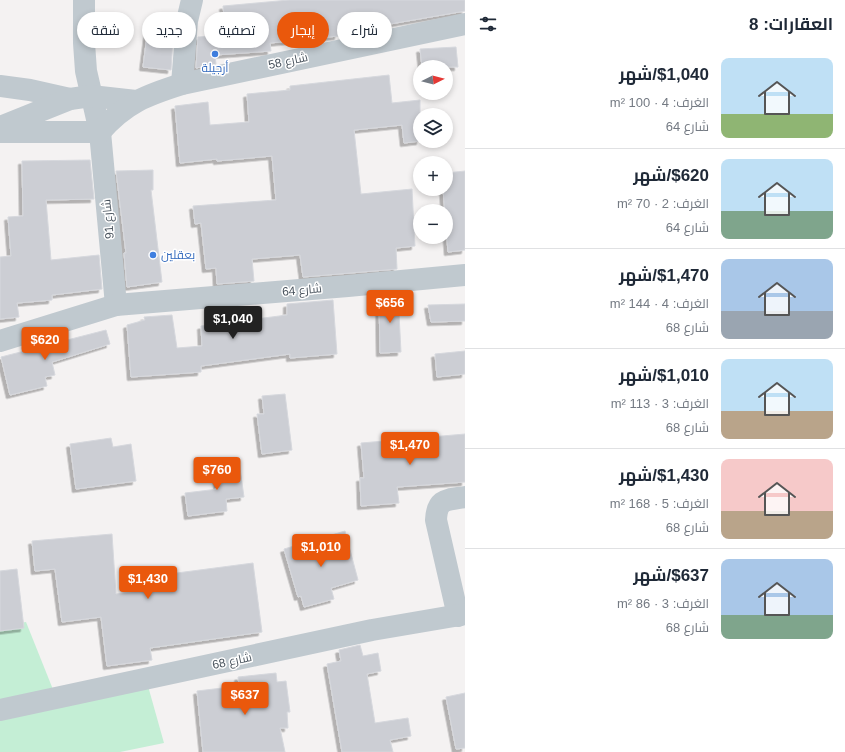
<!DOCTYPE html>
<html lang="ar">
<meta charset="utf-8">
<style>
body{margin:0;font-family:Helvetica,Cairo,sans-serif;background:#f2f2f3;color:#1f2937;direction:rtl;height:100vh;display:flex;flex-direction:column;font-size:15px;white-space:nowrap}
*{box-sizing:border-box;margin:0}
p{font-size:13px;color:#747a83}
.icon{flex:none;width:22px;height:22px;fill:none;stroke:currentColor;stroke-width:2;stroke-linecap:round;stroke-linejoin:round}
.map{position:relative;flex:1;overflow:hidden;direction:ltr}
.side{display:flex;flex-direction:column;background:#fff;width:380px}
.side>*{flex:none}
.guide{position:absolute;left:12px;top:12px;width:380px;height:36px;direction:rtl;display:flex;gap:8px}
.needle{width:26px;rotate:84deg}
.controls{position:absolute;left:413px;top:60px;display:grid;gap:8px}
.controls a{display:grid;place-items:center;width:40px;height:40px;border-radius:50%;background:#fff;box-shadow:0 2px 6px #0003;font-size:20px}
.price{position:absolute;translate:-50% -34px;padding:0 9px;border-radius:4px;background:#ea580c;color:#fff;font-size:13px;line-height:26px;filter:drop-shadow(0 1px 2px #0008)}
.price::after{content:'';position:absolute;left:50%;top:24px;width:12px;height:9px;margin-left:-6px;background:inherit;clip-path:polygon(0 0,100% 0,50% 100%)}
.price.current{background:#222;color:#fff}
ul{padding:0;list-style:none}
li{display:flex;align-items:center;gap:12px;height:100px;padding:0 12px}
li+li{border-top:1px solid #e0e1e3}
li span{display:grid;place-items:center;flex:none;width:112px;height:80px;border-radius:8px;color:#555}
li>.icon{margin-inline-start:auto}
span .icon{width:48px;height:48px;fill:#fffc;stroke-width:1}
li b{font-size:17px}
h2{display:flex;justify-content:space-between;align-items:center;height:48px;padding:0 12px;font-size:17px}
.pill{padding:0 14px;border-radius:18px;background:#fff;box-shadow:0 2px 6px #0003;font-size:14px;line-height:36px}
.pill.current{background:#ea580c;color:#fff}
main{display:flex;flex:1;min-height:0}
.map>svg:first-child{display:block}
.green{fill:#c4eed5}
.building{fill:#ccced4;stroke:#d6d8dd;filter:url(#shadow)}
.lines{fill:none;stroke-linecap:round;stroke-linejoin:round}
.minor{stroke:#c0c9cf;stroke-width:22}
.shop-dot{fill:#3f7fe0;stroke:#fff;stroke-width:1.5}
.labels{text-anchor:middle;stroke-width:3;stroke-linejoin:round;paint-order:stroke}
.street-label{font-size:12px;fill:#4a545e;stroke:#fff}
.shop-label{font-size:12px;fill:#366cbe;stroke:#fff}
</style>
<main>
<section class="side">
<h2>العقارات: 8<svg class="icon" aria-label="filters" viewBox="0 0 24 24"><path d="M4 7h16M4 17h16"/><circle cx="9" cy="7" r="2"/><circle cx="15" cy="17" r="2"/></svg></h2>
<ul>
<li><span style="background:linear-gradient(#bfe0f5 70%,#8fb573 0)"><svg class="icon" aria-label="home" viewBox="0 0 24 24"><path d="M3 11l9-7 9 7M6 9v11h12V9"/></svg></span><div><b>$1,040/شهر</b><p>الغرف: 4 · 100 m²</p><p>شارع 64</p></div></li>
<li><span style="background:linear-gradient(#bfe0f5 65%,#7fa58c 0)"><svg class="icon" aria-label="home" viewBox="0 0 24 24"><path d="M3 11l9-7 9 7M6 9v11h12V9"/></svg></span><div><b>$620/شهر</b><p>الغرف: 2 · 70 m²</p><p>شارع 64</p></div></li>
<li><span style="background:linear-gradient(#a9c7e8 65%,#9aa5b1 0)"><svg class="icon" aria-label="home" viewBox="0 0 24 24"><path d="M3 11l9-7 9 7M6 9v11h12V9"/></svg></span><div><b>$1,470/شهر</b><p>الغرف: 4 · 144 m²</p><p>شارع 68</p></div></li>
<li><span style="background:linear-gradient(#bfe0f5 65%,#b9a48a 0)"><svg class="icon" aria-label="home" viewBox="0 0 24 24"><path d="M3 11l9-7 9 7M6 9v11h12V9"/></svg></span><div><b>$1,010/شهر</b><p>الغرف: 3 · 113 m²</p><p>شارع 68</p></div></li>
<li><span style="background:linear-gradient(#f6c9c9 65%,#b9a48a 0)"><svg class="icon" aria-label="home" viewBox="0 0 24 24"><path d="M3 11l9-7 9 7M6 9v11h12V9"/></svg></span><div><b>$1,430/شهر</b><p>الغرف: 5 · 168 m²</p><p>شارع 68</p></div></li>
<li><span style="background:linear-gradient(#a9c7e8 70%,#7fa58c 0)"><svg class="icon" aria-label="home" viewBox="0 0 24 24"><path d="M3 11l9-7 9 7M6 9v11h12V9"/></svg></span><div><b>$637/شهر</b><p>الغرف: 3 · 86 m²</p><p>شارع 68</p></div></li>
</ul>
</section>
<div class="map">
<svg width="465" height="752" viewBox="0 0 465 752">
<defs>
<filter id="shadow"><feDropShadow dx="-3.5" dy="3.5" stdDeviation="0" flood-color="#0004"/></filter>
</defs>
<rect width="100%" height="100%" fill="#f4f2f2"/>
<path class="green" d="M26,622L54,692L148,686L164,743L120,752H0V626Z"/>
<g class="building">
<path d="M289,0H465V11L338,33V36L270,43L271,51L215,55L216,64L196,68L198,37L226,35L223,6Z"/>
<path d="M149,20L174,23L171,70L143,67Z"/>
<path d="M456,47L458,67H422L420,49Z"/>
<path d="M389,75L392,103L420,100V141L404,143L402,125L354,130L361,194L412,189L415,246L396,248L397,269L303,277L300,255L252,259L254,281L217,284L216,268L206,269L201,223L195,224L193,206L276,200L272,156L217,161V159L180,163L175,106L208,102L210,125L249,122L247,94L290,90V86Z"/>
<path d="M90,160L94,199L46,200L51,260L99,255L102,289L52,295V300L17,303L19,317L0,319V257L11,256L8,217L23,216L22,161Z"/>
<path d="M153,170V190H151L162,282L127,287L124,253H126L116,171Z"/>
<path d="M465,171V250L448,252L443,189H446V173Z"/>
<path d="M398,294L401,352L380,353L379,296Z"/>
<path d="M333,300L337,354L290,358V354L201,366V372L131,377L127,325L145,320L144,317L172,315L177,348L202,346L201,326L287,315V304Z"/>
<path d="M465,304V321L431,322L428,305Z"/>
<path d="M106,330L110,344L52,362L55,375L45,377L47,386L10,395L1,357Z"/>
<path d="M465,351V374L437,377L435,354Z"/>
<path d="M285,394L292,450L262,454L257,414H264L262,396Z"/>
<path d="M465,434V482L397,487L399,503L361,506L360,478H364L361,443Z"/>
<path d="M111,438L113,447L131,444L136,481L76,489L70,444Z"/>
<path d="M239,461L244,497L226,499L227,511L188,516L185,493L218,489L215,464Z"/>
<path d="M345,531L358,580L331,588L334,599L304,607L301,596L298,597L284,549Z"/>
<path d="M112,534L116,594L170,587L169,574L253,563L262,632L150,648L152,660L107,666L101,617L62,622L55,569L35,571L32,541Z"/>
<path d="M17,569L24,628L0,631V571Z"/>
<path d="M360,645L363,656L378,653L381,671L367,674L375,723L408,718L411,736L390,740L393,752H342L327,664L341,661L339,650Z"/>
<path d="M276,673L277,682L286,681L290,712H287L288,728H280L285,752H203L197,691L239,686L238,677Z"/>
<path d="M465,693V748L456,749L446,697Z"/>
</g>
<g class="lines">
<g class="minor">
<path d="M84,0V43L86,71L100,132L116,305"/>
<path d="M182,84L187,21L192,0"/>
<path d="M0,86L30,90L70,99"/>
<path d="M0,127L70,99L91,96L136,101"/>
<path d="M0,132H100C125,103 147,95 182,84L465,24"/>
<path d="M0,341L116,305L348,286L465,275"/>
<path d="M458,616L436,520C437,498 447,500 465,497"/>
<path d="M0,710L372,630L465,614"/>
</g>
</g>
<g class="shop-dot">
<circle cx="215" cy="54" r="4"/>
<circle cx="153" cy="255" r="4"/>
</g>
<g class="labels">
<g class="street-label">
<text transform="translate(288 61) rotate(-12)" y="4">شارع 58</text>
<text transform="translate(108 219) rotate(-95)" y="4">شارع 91</text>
<text transform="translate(302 290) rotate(-5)" y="4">شارع 64</text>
<text transform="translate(232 661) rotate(-12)" y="4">شارع 68</text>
</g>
<g class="shop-label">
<text x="215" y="72">أرجيلة</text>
<text x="161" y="259" text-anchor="start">بعقلين</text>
</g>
</g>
</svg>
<div class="controls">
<a><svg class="needle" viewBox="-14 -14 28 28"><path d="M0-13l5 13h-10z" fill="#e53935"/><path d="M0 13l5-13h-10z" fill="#747a83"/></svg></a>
<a><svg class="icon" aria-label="layers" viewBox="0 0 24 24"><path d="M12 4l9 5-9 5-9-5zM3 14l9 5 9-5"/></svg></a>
<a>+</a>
<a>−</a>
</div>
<b class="price" style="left:390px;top:324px">$656</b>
<b class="price current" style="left:233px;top:340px">$1,040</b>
<b class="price" style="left:45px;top:361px">$620</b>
<b class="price" style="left:410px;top:466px">$1,470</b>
<b class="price" style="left:217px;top:491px">$760</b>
<b class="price" style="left:321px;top:568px">$1,010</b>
<b class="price" style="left:148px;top:600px">$1,430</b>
<b class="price" style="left:245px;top:716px">$637</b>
<div class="guide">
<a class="pill">شراء</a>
<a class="pill current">إيجار</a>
<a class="pill">تصفية</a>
<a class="pill">جديد</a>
<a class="pill">شقة</a>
</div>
</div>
</main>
